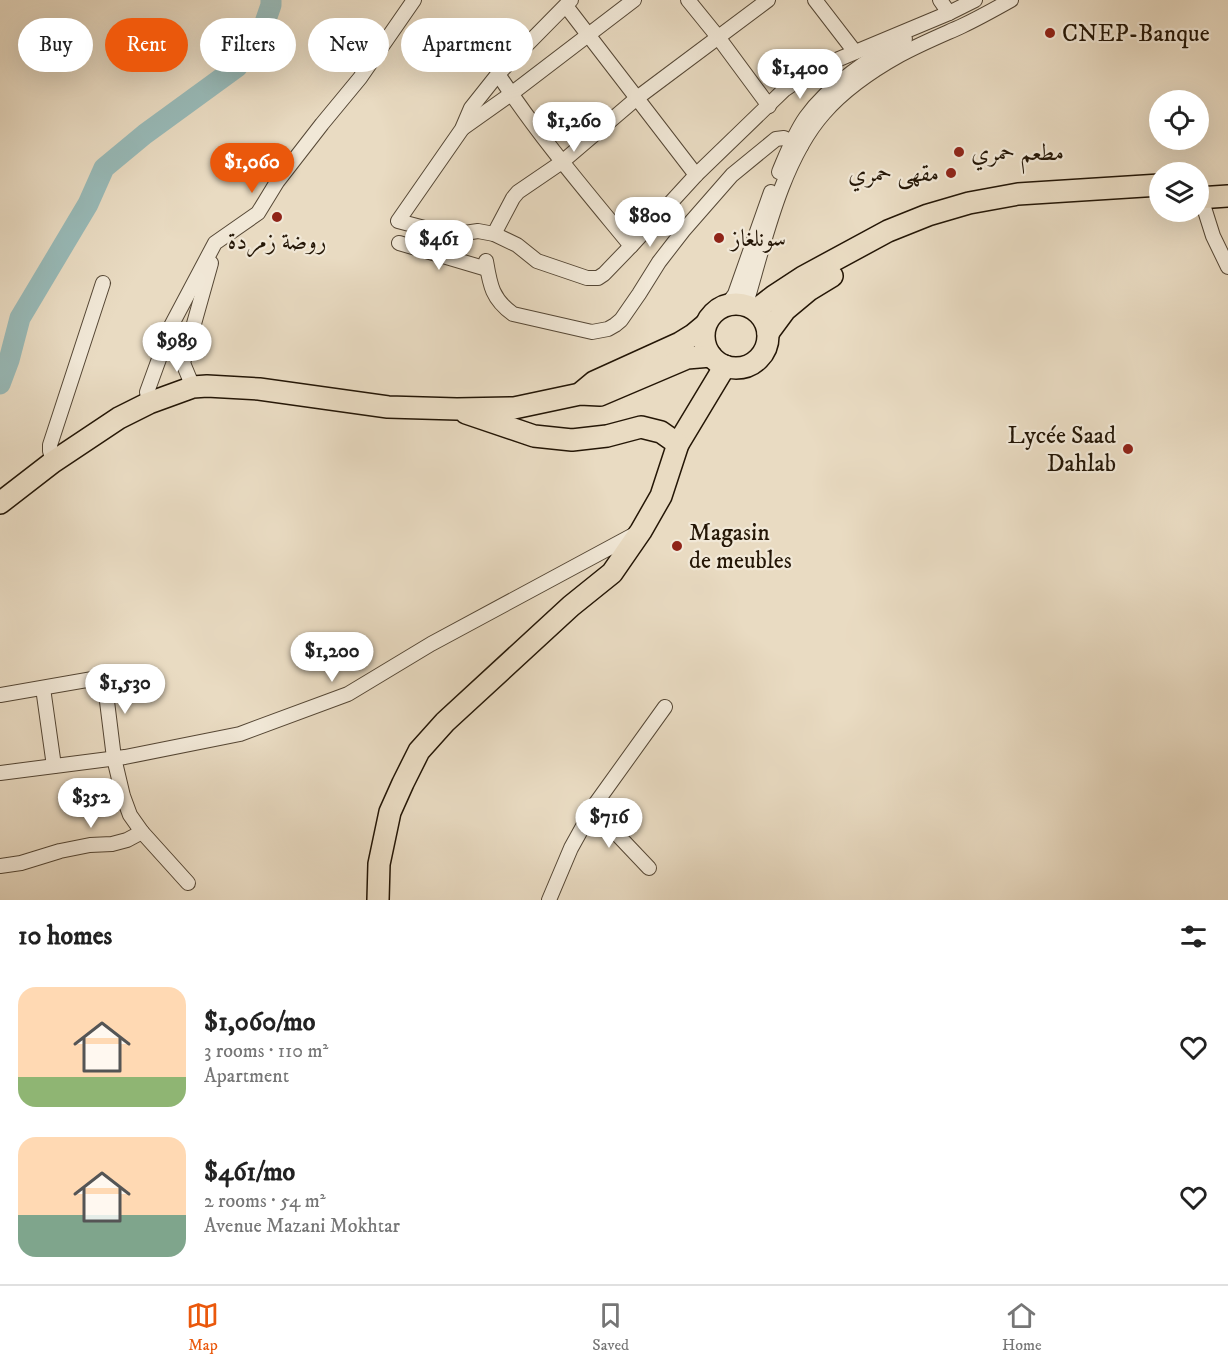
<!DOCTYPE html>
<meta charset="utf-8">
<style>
body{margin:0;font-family:"IM FELL DW Pica",Amiri,serif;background:#f6f6f6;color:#222;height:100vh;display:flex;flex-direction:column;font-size:22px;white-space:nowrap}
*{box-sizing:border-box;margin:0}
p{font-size:20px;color:#767676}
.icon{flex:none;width:33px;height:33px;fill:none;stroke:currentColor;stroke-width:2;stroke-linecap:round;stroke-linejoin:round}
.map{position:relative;height:900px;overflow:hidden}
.sheet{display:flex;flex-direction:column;background:#fff;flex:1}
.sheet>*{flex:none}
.guide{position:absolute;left:18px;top:18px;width:600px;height:54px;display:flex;gap:12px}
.tools{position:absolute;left:1149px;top:90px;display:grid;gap:12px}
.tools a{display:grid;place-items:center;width:60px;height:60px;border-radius:50%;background:#fff;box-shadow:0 6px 24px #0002;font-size:30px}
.price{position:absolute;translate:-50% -51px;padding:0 14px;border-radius:21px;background:#fff;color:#222;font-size:20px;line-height:39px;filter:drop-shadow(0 2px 3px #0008)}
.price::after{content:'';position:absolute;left:50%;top:36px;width:18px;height:14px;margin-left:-9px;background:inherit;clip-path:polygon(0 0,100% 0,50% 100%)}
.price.active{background:#ea580c;color:#fff}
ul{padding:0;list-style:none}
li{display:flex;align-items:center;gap:18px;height:150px;padding:0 18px}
li span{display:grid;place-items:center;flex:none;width:168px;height:120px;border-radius:18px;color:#555}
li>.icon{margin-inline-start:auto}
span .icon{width:72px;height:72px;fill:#fffc;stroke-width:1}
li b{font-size:26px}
h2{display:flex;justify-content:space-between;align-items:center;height:72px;padding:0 18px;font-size:26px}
.chip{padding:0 21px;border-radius:27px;background:#fff;box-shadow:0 6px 24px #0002;font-size:21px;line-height:54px}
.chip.active{background:#ea580c;color:#fff}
.tabs{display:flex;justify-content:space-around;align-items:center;height:84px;border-top:2px solid #e0e0e0;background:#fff;font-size:16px;color:#767676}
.tabs a{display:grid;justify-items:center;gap:3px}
.tabs .active{color:#ea580c}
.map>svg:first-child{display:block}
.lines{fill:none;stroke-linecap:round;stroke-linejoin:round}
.river{stroke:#98bab8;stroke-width:21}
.minor-casing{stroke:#554735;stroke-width:16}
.primary-casing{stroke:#241606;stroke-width:24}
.trunk-casing{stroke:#241606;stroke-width:24}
.minor{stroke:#f1e8d7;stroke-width:14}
.primary{stroke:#e9dbc2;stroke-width:21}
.trunk{stroke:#e9dbc2;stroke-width:21}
.poi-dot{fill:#8f2418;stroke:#f1e8d7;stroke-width:2}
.labels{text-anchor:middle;stroke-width:4.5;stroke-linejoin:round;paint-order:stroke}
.poi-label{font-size:24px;fill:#241606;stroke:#f1e8d7;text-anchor:start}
</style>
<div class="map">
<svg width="1228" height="900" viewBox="0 0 1228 900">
<rect width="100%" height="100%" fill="#e9dbc2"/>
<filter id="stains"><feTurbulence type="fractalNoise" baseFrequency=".00333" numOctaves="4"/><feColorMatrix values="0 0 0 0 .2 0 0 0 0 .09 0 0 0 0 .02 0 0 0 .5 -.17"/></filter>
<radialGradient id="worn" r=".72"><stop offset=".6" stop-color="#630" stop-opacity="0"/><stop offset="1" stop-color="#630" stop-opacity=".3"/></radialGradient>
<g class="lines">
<path class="river" d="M0,384L9,360L20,318L88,204L104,168L145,134L237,67L261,34L271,5V0"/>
<g class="minor-casing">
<g id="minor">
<path d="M571,0L498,74L471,108L462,129L398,221L451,235L478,231L494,234L517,245L537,261L587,278H598L604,274L631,246L696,175L784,90L815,69L949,13L975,0"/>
<path d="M688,0L718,37L769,106"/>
<path d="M815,0L855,52"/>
<path d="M940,0L949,13"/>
<path d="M566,6L696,175"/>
<path d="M498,74C538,135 585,190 631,246"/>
<path d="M463,128L511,94L634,0"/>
<path d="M779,172C787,153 794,134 806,117C829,85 871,57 905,39"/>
<path d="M1201,198L1213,236L1228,267"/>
<path d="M494,234L513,198L518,192L562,162L637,98L768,0"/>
<path d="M399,243L487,269"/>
<path d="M486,261C490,285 492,299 513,314L592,332L608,329L615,325L621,320L639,294L659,262L683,231L732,175L776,139L784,138L801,146"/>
<path d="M727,305L735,294L771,192"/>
<path d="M750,307L748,297C765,239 783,159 824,113C845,89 873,70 900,55C920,44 942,35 962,26C979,18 995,9 1011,0"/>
<path d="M193,387L183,363L211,263"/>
<path d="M149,403L147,392L171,326L215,243L258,213L277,182L322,124L360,78L414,0"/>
<path d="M53,462L50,451V445L103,283"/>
<path d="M43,688L54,766"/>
<path d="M0,695L104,677L114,758L123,796L130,815L142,832L127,840L112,844L90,845L60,851L21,863L0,866"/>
<path d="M0,773L125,757L240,734L348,694L431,644L637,533"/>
<path d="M593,809L649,868"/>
<path d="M142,832L188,883"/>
<path d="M549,900L571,848L596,803L665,707"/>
</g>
</g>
<g class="primary-casing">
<path id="primary" d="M378,900L379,864L390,812L403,783L419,751L445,722L571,606L612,573L641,531L661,496L678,444L725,366"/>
</g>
<g class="trunk-casing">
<g id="trunk">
<path d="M1198,198L1228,196"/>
<circle cx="736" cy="336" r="32"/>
<path d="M756,310L774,296L803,277L888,231L928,215L969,203L1018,194L1160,185"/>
<path d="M768,333L785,310L809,290L832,276"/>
<path d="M582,392L594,382L680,343L693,335L705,325"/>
<path d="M466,413L534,436L572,440L607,436L641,427L661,432L678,444"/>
<path d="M0,503L53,462L119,418L149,403L193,387L207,386L259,389L388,407L457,409L514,408L580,394L600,395L687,358L711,356"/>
</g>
</g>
<use href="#minor" class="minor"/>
<use href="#primary" class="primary"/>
<use href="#trunk" class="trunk"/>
</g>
<g class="poi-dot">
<circle cx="1050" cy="33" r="6"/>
<circle cx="959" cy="152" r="6"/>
<circle cx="951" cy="173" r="6"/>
<circle cx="277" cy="217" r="6"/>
<circle cx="719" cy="238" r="6"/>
<circle cx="1128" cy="449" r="6"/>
<circle cx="677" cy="546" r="6"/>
</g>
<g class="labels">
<g class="poi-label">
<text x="1062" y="41">CNEP-Banque</text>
<text x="971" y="160">مطعم حمري</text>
<text x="939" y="181" text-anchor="end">مقهى حمري</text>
<text x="731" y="246">سونلغاز</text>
<text x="277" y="249" text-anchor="middle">روضة زمردة</text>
<text x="1116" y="443" text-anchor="end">Lycée Saad<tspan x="1116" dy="28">Dahlab</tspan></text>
<text x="689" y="540">Magasin<tspan x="689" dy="28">de meubles</tspan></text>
</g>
</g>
<rect width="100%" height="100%" filter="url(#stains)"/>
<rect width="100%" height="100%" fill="url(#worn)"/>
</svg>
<div class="tools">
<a><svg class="icon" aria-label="locate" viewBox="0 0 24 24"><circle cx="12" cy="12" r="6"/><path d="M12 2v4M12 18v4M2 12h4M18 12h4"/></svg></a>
<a><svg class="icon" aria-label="layers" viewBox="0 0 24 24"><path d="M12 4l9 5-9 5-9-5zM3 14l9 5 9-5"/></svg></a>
</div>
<b class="price" style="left:800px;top:100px">$1,400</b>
<b class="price" style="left:574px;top:153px">$1,260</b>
<b class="price active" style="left:252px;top:194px">$1,060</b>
<b class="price" style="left:650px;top:248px">$800</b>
<b class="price" style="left:439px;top:271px">$461</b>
<b class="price" style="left:177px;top:373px">$989</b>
<b class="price" style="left:332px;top:683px">$1,200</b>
<b class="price" style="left:125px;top:715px">$1,530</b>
<b class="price" style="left:91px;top:829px">$352</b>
<b class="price" style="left:609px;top:849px">$716</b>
<div class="guide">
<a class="chip">Buy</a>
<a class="chip active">Rent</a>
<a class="chip">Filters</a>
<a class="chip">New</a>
<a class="chip">Apartment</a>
</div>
</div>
<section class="sheet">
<h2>10 homes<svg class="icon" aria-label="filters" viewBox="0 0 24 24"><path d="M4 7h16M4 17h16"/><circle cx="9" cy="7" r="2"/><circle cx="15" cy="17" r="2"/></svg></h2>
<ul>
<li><span style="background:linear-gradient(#ffd9b3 75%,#8fb573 0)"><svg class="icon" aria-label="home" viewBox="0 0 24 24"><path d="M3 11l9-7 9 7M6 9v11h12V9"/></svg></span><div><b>$1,060/mo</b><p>3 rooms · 110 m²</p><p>Apartment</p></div><svg class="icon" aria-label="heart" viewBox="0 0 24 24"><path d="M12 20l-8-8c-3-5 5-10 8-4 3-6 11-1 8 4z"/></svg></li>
<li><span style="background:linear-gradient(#ffd9b3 65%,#7fa58c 0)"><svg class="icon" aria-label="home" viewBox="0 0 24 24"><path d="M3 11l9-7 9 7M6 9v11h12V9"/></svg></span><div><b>$461/mo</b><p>2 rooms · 54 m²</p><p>Avenue Mazani Mokhtar</p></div><svg class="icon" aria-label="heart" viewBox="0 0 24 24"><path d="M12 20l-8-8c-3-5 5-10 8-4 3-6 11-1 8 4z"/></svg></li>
</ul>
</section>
<nav class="tabs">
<a class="active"><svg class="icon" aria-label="map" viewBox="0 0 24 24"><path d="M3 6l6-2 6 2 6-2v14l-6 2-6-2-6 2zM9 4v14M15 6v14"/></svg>Map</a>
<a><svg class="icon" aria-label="saved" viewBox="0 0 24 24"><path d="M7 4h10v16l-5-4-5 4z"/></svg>Saved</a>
<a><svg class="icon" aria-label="home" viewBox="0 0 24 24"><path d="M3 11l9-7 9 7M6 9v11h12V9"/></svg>Home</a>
</nav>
